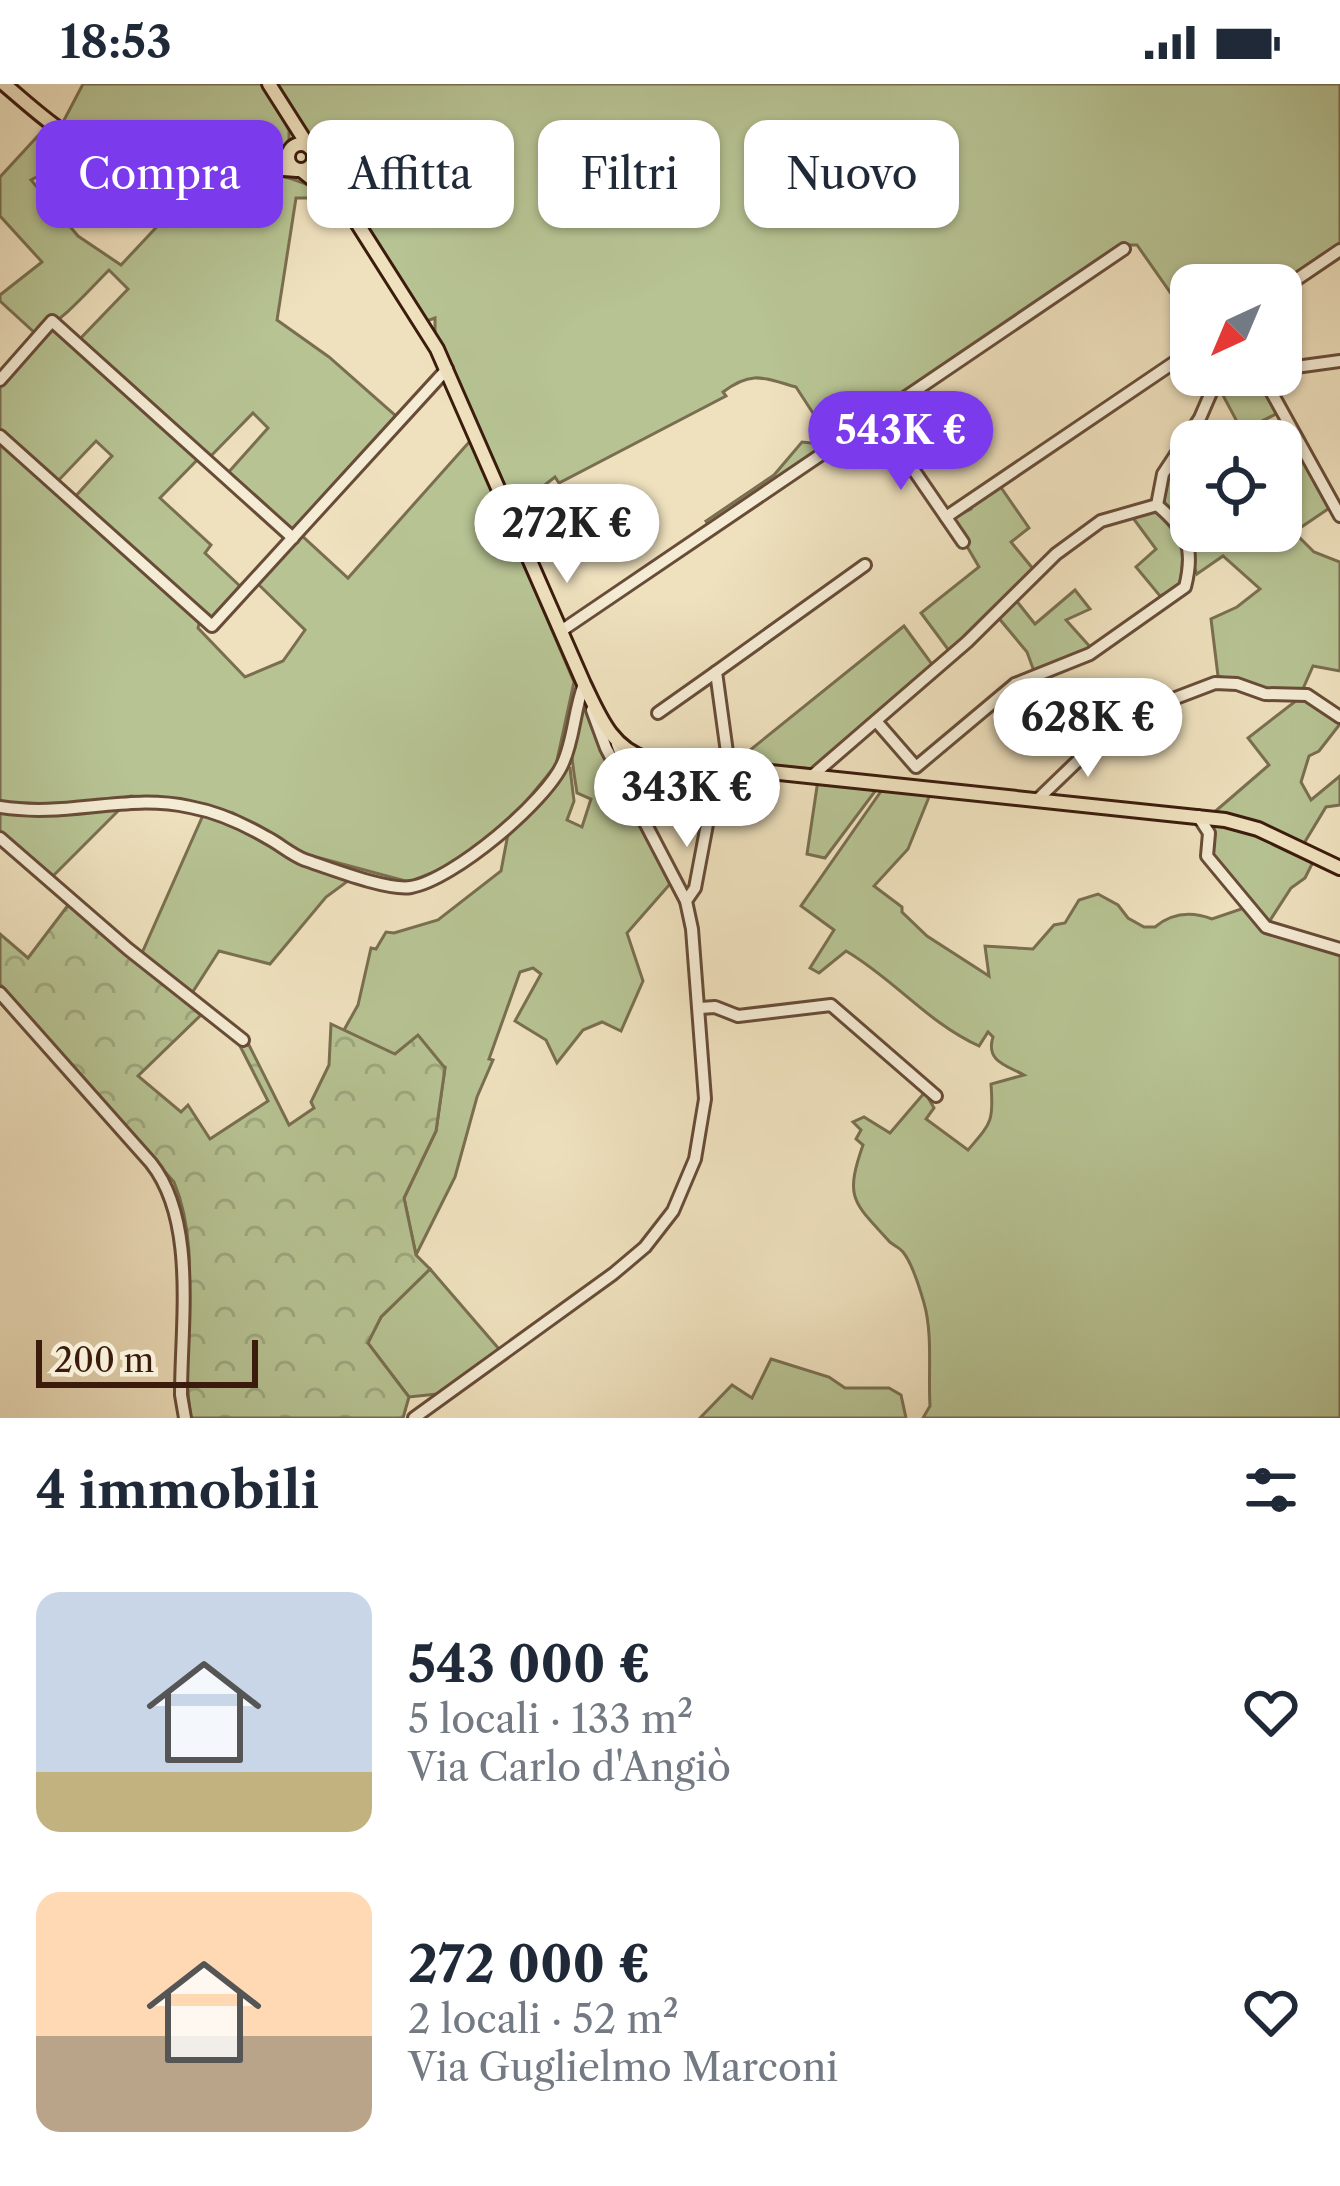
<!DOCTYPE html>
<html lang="it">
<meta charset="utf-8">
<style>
body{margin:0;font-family:"Libre Caslon Text",serif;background:#f2f2f3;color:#1f2937;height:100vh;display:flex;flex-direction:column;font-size:45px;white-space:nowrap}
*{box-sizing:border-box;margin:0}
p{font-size:39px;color:#747a83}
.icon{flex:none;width:66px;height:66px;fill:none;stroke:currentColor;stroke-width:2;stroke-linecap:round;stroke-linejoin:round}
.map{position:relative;height:1334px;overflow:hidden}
.drawer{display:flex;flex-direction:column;background:#fff;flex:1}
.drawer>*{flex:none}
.guide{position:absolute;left:36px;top:36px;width:1269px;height:108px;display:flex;gap:24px}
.needle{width:78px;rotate:224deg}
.tools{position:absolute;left:1170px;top:180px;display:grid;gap:24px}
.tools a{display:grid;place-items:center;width:132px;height:132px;border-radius:24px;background:#fff;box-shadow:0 3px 9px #0004;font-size:60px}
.scale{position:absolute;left:36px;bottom:30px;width:222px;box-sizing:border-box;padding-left:12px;border:6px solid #3b1b0c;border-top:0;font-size:33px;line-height:42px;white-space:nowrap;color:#3b1b0c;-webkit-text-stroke:9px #f5ecd5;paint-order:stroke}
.price{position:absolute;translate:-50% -102px;padding:0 27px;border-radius:42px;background:#fff;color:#222;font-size:39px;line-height:78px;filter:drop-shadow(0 3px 6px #0008)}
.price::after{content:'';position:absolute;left:50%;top:72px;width:36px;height:27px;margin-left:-18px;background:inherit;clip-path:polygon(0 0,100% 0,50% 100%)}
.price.current{background:#7c3aed;color:#fff}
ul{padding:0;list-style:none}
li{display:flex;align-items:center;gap:36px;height:300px;padding:0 36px}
li span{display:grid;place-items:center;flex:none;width:336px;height:240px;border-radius:24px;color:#555}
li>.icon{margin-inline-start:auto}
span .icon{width:144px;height:144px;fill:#fffc;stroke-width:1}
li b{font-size:51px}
h2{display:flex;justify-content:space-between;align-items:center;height:144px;padding:0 36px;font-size:51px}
.tag{padding:0 42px;border-radius:24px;background:#fff;box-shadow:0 3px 9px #0004;font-size:42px;line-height:108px}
.tag.current{background:#7c3aed;color:#fff}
.status{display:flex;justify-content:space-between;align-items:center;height:84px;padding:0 60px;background:#fff;direction:ltr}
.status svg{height:33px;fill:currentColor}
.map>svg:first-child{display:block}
.green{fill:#b7c393;stroke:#796f50;stroke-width:3}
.forest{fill:url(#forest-crowns);stroke:#796f50;stroke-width:3}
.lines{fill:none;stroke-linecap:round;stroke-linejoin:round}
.minor-casing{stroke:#684c38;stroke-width:16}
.major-casing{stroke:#3b1b0c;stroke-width:18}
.minor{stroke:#f5ecd5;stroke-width:10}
.major{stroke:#efe1be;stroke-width:12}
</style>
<div class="status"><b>18:53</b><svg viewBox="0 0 49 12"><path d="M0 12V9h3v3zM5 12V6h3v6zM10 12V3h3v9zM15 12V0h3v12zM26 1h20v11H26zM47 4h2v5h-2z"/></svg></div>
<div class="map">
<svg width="1340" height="1334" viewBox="0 0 1340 1334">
<defs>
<pattern id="forest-crowns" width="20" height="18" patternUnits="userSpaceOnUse" patternTransform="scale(3)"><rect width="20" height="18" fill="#b7c393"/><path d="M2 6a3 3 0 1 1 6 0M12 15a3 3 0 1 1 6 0" fill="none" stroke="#9ea77e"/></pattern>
</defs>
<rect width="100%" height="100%" fill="#efe1be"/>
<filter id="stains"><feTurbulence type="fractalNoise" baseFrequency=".00167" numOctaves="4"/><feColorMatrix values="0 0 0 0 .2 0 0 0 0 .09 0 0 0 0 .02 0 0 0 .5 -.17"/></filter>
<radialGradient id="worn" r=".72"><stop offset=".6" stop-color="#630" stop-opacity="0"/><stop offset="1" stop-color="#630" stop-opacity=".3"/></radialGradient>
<g class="green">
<path d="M83,0H262L289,46V59L277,72L256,76L112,64L88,56L62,40Z"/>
<path d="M276,0H1340V162L1281,201L1191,203L1186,196L1170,208L1137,161H1119L709,441L706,437L774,391L802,358L811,359L822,343L796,303C764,294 752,286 723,308L726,312L559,399L555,393L546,400L549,406L516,426L435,251V234L427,237Z"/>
<path d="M47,42L81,70L31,96L78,152L121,181L166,133L162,130L193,85C244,88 287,83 331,114H296L277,236L329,273L397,333L294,450L227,390L268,344L253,329L209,374L78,257L128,205L109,186C87,208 65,235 36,250L0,217V211L42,178L0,132V93Z"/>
<path d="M55,244L199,374L160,414L211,461L205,469L242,504L212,535L74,414L112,372L96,357L57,398L0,348V299L49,245Z"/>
<path d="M1257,292L1278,329L1242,347L1218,302L1227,295Z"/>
<path d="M1199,342L1210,357H1191V447H1281L1280,357L1291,351L1331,423L1294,448L1314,468L1340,478V587L1313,582L1302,607L1265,605L1218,592L1211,535L1237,523L1260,505L1223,472L1197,490C1166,410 1140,423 1199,342Z"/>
<path d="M471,356L574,598L556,681L506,742L449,782L409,798L294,767L233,729L188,718L131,712L81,722L0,720V358L200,536L198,544L245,593L283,577L305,546L258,500L301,451L348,494Z"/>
<path d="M1000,402L1029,444L1011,458L1034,486L950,568L921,529L979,483L951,435L971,425L970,422Z"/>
<path d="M1157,427L1182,448C1184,469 1182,483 1180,502L1160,512L1136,483L1156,465L1130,430Z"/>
<path d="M1075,506L1090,525L1066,536L1092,565L1035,590L1027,568L997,532L1015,515L1035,540Z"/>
<path d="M904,542L934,583L814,685L734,679Z"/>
<path d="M1297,616L1308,617L1340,640L1319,667L1309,672L1301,698L1311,716L1340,692V721L1326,723L1303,761L1211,731L1269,681L1248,654Z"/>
<path d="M583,621L670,800L627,849L643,897L621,947L602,938L583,946L557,979L546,956L515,937L541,890L533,884L520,888L489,975L493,976L477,1013L455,1093L416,1171L404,1114L436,1047L445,983L386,968L344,946L358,921L371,864L376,865L386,848L394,849L438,836L501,787L508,750L531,721L547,712L564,682L570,684L574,717L567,736L582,743L591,715L577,709C573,680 564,647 583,621Z"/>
<path d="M818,696L879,702L825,774L807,770Z"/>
<path d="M884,703L931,708L908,765L874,802L902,823V828L927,852L989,892L985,862L1033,865L1054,841L1065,839L1079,816L1098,810L1118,821L1128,834L1144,843H1155C1172,829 1191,827 1212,835L1244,824L1255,838L1340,869V1334H923L930,1322C928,1290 933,1250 924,1219C920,1205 912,1179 903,1168C899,1163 892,1161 888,1156C854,1118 844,1115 863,1061L856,1055L861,1046L853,1038L864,1033L890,1049L925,1008L934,1024L926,1035L968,1066C991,1039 994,1038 991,1000L1024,991C1008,982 985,978 993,953L988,948L979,962C928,939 894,895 846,867L819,889L810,884L834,846L801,822Z"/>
<path d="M125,720L52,793L0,749V726L79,729Z"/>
<path d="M204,729L269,759L297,779L352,794L326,813L270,880L219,867L192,909L142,869Z"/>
<path d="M1203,737L1241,743L1314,776L1305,794L1291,804L1267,841L1210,772Z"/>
<path d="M430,1185L499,1265L437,1310L409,1313L367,1259L381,1233Z"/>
<path d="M771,1275L829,1293L845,1304H889L901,1311L906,1334H700L732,1301L752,1314Z"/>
</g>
<path class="forest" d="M69,820L201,931L138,992L181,1028L188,1021L210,1055L268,1017L240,962L249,961L289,1041L314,1024L311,1018L329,981L331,940L395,970L418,951L445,984L436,1047L404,1114L416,1171L430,1185L381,1233L368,1259L409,1313L403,1334H191C178,1257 205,1172 174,1098L0,900V850L28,874Z"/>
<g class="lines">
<g class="minor-casing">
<g id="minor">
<path d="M1281,206L1340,166"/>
<path d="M1281,285L1340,277"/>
<path d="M1262,291L1340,432"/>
<path d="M0,296L52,237L293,454"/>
<path d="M878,334L963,458"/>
<path d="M0,352L212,542L447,285"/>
<path d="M946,433L1191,267"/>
<path d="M561,547L1124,165"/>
<path d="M592,626L606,664L686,817"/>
<path d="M658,629L716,588"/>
<path d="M876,637L916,683L1015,600L1090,570L1185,503C1195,464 1187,446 1157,421"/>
<path d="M617,660L634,704"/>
<path d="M729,683L716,588L865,481"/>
<path d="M813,691L967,558L1056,470L1101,437L1157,421L1163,390L1200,334L1216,297L1230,291"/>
<path d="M1037,716L1091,664L1125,653L1173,615L1215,599L1237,600L1265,610L1307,611L1340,633"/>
<path d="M0,723C69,734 124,709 190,723C217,728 242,739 266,753C280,760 290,770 305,776C329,784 388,807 411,803C453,796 547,717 563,679C574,655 574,626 584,600"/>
<path d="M1198,732L1209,749L1207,772L1266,843L1340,865"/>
<path d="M0,754L128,865L243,956"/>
<path d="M0,909L151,1079C197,1137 181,1239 181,1311L185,1334"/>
<path d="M700,924L715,923L738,932L831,921L936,1012"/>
<path d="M414,1334L613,1190L645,1163L673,1127L695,1075L705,1015L692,845L686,817L695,804L718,682"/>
</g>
</g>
<g class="major-casing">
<g id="major">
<path d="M4,0C41,31 74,65 123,73L297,86"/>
<path d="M269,0L309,63"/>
<circle cx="301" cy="73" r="13"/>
<path d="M314,71L437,265L584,600C599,631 611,664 647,675L1225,736L1258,745L1340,784"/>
<path d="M301,86L336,114"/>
</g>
</g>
<use href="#minor" class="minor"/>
<use href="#major" class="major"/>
</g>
<rect width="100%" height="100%" filter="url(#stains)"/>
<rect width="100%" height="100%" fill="url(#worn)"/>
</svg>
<div class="tools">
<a><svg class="needle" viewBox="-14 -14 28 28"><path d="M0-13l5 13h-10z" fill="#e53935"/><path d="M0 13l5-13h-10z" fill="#747a83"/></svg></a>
<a><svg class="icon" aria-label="locate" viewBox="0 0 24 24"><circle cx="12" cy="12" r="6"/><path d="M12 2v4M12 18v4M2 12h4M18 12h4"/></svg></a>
</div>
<div class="scale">200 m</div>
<b class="price current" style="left:901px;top:409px">543K €</b>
<b class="price" style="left:567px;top:502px">272K €</b>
<b class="price" style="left:1088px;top:696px">628K €</b>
<b class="price" style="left:687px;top:766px">343K €</b>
<div class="guide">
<a class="tag current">Compra</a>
<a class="tag">Affitta</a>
<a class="tag">Filtri</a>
<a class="tag">Nuovo</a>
</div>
</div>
<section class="drawer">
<h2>4 immobili<svg class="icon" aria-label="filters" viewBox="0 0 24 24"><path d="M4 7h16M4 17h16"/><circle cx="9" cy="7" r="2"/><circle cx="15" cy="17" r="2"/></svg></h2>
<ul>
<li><span style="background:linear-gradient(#c9d6e8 75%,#c2b280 0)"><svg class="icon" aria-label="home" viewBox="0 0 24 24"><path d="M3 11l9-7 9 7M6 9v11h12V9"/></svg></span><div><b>543 000 €</b><p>5 locali · 133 m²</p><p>Via Carlo d'Angiò</p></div><svg class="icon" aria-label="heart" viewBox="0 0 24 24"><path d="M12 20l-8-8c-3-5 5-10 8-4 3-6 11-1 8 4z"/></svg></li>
<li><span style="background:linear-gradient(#ffd9b3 60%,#b9a48a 0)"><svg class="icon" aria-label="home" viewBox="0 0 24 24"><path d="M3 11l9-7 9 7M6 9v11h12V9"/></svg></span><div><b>272 000 €</b><p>2 locali · 52 m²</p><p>Via Guglielmo Marconi</p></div><svg class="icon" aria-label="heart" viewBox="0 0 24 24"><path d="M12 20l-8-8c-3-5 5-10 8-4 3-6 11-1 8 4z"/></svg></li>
</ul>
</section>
